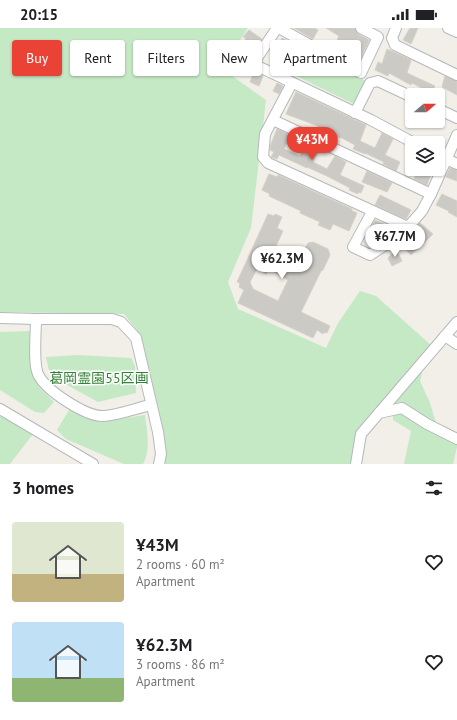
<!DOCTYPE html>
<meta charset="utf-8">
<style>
body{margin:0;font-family:"PT Sans","Noto Sans JP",sans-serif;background:#f6f6f6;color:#202124;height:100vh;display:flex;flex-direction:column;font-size:15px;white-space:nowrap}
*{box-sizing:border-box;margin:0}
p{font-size:13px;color:#757577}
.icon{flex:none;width:22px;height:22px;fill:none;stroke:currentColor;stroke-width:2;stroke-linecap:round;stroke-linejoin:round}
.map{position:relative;height:436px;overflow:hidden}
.side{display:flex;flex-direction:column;background:#fff;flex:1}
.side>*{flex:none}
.top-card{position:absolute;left:12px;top:12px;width:433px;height:36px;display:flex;gap:8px}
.needle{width:26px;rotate:70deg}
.controls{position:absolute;left:405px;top:60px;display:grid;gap:8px}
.controls a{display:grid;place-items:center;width:40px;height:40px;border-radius:4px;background:#fff;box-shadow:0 1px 3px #0004;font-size:20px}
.price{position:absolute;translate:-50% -34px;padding:0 9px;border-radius:14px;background:#fff;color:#222;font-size:13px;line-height:26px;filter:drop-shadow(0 1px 2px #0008)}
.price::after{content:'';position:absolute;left:50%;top:24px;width:12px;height:9px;margin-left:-6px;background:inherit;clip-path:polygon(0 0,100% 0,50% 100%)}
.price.active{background:#ea4335;color:#fff}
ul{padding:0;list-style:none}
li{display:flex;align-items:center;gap:12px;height:100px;padding:0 12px}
li span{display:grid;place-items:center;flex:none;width:112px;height:80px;border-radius:4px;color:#555}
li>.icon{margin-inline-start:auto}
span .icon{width:48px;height:48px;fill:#fffc;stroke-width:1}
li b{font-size:17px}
h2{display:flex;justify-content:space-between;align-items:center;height:48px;padding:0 12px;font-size:17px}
.tag{padding:0 14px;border-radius:4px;background:#fff;box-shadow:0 1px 3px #0004;font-size:14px;line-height:36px}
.tag.active{background:#ea4335;color:#fff}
.status{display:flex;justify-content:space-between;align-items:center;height:28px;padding:0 20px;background:#fff;direction:ltr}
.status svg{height:11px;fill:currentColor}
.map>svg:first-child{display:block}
.green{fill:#c5e8c5}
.building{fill:#cccac5;stroke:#d6d1c6;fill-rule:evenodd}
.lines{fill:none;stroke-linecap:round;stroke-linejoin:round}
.minor-casing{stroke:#b5b8bc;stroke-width:12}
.minor{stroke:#fff;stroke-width:10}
.labels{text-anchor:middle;stroke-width:3;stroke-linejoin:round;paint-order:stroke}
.park-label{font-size:14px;fill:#348238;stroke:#fff}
</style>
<div class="status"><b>20:15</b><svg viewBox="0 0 49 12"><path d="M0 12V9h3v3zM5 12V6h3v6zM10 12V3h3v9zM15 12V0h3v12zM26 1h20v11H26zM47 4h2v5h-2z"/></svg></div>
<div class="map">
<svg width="457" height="436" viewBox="0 0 457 436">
<rect width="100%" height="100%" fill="#f1efe8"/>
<g class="green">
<path d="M0,0H248L221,40L266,72L251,200L228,254L238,281L326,320L338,295L360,263L376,268L432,318L358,405L354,436H165L166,427L140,306L124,286L0,284Z"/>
<path d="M298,19L368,54L356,77L286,43Z"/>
<path d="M31,303L36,351L38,358L54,374L44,385L35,384L0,362V304Z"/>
<path d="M78,327L131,330L135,338L136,365L98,374L58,352L49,342L46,329Z"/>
<path d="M424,337L420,353L430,375L436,395L407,379L382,383Z"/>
<path d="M69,382L85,390L100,394L145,387C147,403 151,422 143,436H124L66,411L57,402Z"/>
<path d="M404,384L457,414V419L453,436H404L411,403L393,392V386Z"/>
<path d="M0,388L33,406L10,436H0Z"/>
</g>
<g class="building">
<path d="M294,0H315L318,2L313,11Z"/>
<path d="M326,0H355L358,6L369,12L361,30L349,23L348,26L334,19L339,8Z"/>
<path d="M410,0H418L411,16L403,12Z"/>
<path d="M249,2L262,11L258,17L252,14L244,33L242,32L236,46L230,43L235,31L236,32L246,10L243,9Z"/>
<path d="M282,10L291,15L287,26L277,20Z"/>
<path d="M387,21L411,32L407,45L435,58L431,65L412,55L411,57L389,45L388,48L375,42L378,34L382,36Z"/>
<path d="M254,44L263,48L259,58L250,54Z"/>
<path d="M445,48L457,53V67L442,59Z"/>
<path d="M277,55L283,58L279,66L273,63Z"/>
<path d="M296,64L366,97L360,113L375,120L382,105L393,111L385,127L400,134L396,143L383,136L384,134L365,125V126L353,121L355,117L340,109V110L326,103V105L317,100L318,98L286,86Z"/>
<path d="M277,101L290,107L284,121L300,128L306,115L319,121L313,134L327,141L335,128L346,134L340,147L364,158L361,165L358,164V166L349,162L350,160L329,149L307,139V140L279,127L277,131L271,129L274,124L270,122L271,116Z"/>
<path d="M411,121H412V136L405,133Z"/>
<path d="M450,140L457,142V153L446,149Z"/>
<path d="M418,141L431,146L427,157L414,151Z"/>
<path d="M367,143L392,155L387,164L362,154Z"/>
<path d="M269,146L277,149L278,147L352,181V183L357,185L349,203L333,196L330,202L318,197L320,194L300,185L301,183L269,168L270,166L262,162Z"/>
<path d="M442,166L457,173V189L448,184L449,183L436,177Z"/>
<path d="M380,167L411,182L406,191L375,177Z"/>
<path d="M268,186L274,188L275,186L282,189L277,200L283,203L276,218L288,223L286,228L299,234L308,215L313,214L328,221L330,227L323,242L321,243L301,284L330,298L327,305L324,304L323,306L317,302L313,310L238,275L244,262L239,259L240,255L237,254ZM257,241L266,246L269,241L288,252L278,273L253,261L250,254Z"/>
<path d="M375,192L388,198L385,200L387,204L384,210L370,203Z"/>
<path d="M420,195L433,206L411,227L401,216Z"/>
<path d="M396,221L402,233L392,238L388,230Z"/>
</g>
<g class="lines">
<g class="minor-casing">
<g id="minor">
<path d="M277,0L253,36L371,92L414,115"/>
<path d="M279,0L361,45L378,9L361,0"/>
<path d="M396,0L392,10L395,17L457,47"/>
<path d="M448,0L457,4"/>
<path d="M292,55L265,106L263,129L268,135L408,199"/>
<path d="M438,81L457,90"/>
<path d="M355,85L370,55L378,53L412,69"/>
<path d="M273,92L431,166"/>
<path d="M438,127L457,136"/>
<path d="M372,184L353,219L370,227L396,210L408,199L422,183L431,166L457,107"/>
<path d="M0,290L36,291H112L121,294L136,310L158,404L161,426L159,436"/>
<path d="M36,291C36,305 33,335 38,346C45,362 86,389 104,388C119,387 136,380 151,377"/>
<path d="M445,308L457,316"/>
<path d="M0,381L93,436"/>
<path d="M379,385L402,380L427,396L457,411"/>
<path d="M356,436L361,406L457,294"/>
</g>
</g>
<use href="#minor" class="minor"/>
</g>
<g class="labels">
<g class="park-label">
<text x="99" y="355">葛岡霊園55区画</text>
</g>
</g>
</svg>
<div class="controls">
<a><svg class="needle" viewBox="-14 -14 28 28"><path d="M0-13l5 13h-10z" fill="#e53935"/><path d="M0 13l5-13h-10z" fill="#757577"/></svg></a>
<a><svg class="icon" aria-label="layers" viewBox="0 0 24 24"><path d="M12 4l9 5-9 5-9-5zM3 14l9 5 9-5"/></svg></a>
</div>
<b class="price active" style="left:312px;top:133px">¥43M</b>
<b class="price" style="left:395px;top:230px">¥67.7M</b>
<b class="price" style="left:282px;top:252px">¥62.3M</b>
<div class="top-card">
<a class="tag active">Buy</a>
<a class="tag">Rent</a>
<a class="tag">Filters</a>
<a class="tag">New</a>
<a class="tag">Apartment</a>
</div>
</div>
<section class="side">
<h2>3 homes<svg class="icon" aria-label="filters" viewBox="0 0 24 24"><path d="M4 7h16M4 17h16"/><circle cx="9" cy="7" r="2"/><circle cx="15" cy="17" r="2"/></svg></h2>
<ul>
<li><span style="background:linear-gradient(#dfe7d0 65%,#c2b280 0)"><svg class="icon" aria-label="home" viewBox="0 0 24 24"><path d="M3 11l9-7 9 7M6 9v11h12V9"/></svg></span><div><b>¥43M</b><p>2 rooms · 60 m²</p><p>Apartment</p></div><svg class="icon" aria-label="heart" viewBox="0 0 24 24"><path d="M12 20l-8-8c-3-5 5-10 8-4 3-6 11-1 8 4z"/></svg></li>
<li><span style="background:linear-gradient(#bfe0f5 70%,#8fb573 0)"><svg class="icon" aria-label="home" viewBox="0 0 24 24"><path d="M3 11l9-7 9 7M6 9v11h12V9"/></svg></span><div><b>¥62.3M</b><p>3 rooms · 86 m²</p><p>Apartment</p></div><svg class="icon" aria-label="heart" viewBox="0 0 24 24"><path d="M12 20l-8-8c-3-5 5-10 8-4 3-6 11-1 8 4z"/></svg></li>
</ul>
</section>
